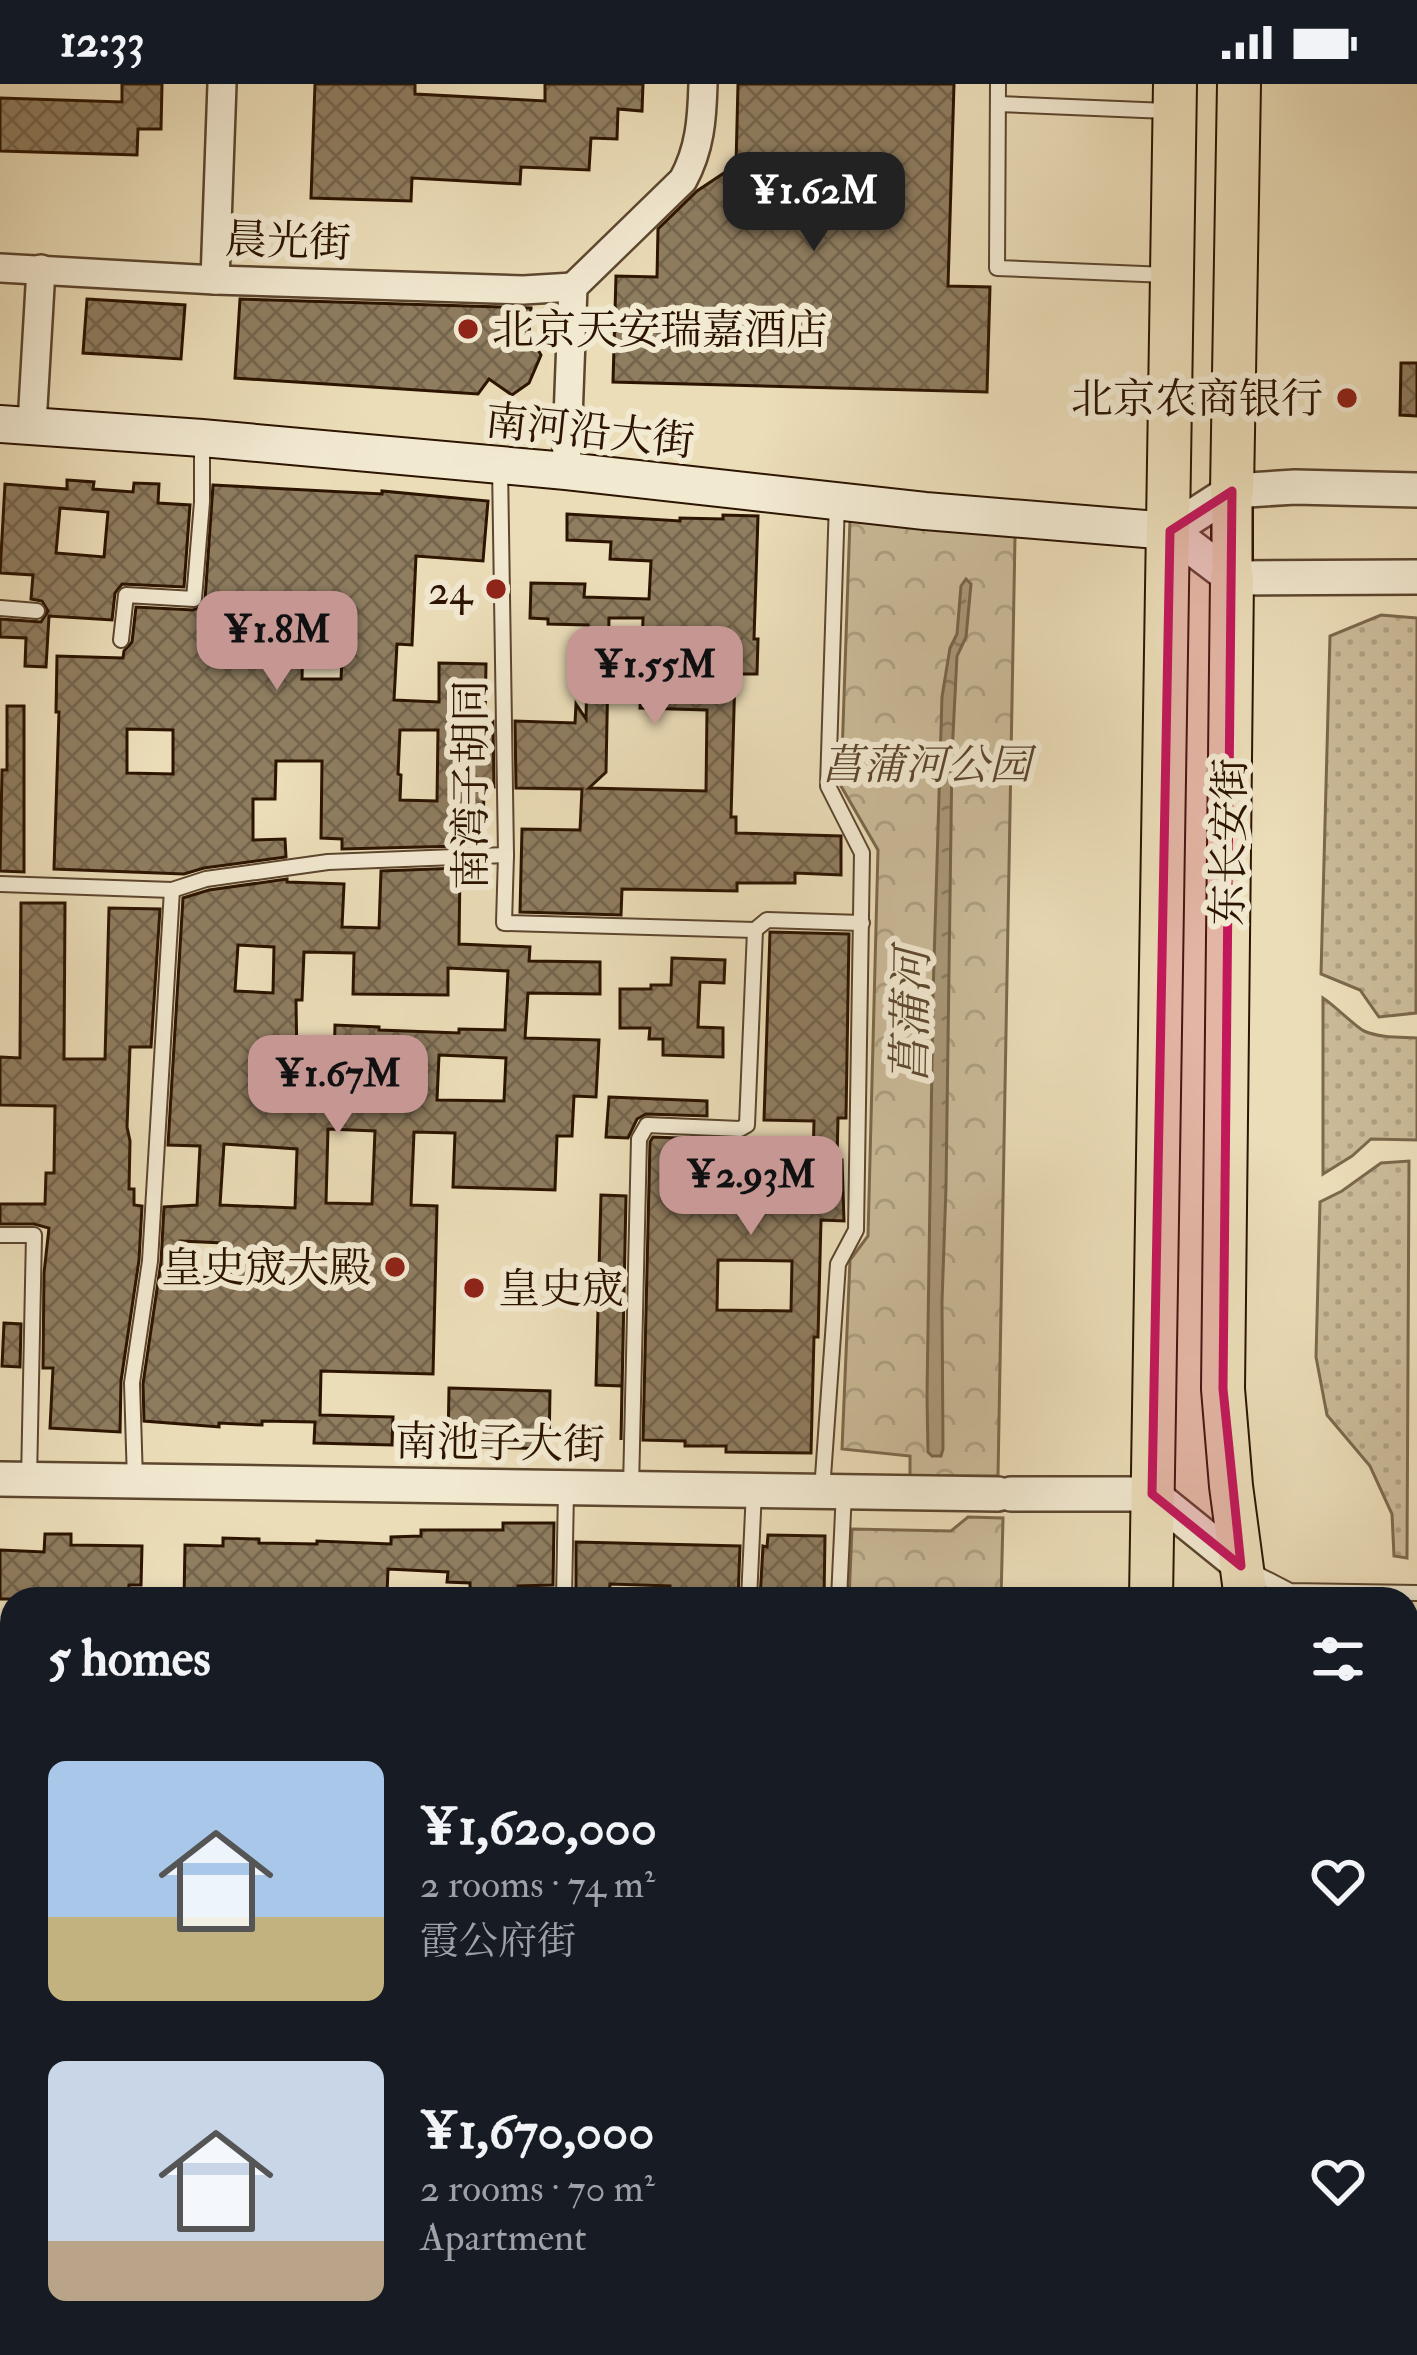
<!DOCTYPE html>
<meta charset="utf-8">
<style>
body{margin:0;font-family:"IM FELL Double Pica","Noto Serif SC",serif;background:#20242c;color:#f1f3f6;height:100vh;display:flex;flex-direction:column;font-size:45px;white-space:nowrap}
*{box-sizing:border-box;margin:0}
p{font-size:39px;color:#9ea1a6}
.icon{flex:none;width:66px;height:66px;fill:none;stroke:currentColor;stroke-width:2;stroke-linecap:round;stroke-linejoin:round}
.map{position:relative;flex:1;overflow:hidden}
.sheet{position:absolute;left:0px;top:1503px;width:1419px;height:768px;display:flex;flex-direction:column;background:#171b24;border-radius:36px 36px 0 0;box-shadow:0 6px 18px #0003}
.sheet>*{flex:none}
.price{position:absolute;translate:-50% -102px;padding:0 27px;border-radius:24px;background:#c59692;color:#111;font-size:39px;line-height:78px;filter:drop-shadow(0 3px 6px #0008)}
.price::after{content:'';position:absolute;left:50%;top:72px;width:36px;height:27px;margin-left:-18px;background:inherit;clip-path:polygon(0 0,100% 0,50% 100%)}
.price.on{background:#222;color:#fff}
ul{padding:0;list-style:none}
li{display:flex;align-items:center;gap:36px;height:300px;padding:0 48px}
li span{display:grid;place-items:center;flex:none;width:336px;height:240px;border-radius:18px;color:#555}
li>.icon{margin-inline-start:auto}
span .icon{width:144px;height:144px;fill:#fffc;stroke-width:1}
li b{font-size:51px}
h2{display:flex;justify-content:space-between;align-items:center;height:144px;padding:0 48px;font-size:51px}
.status{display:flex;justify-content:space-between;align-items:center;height:84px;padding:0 60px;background:#171b24;direction:ltr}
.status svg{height:33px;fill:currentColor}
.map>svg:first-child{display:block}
.grass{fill:url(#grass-dots);stroke:#7c684c;stroke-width:3}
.park{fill:url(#park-crowns);stroke:#7c684c;stroke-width:3}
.garden{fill:#cbbb99;stroke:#7c684c;stroke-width:3}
.water{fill:url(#water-ripples);stroke:#786449;stroke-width:3}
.building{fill:url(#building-cross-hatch);stroke:#2c1400;stroke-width:3;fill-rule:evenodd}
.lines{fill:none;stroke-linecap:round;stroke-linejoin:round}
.service-casing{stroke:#5c462e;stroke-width:18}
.minor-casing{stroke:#5c462e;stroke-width:32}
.tertiary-casing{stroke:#5c462e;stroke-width:38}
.secondary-casing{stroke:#2c1400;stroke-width:40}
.primary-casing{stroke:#2c1400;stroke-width:44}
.trunk-casing{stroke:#2c1400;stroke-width:46}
.service{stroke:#f2e9d1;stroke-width:14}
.minor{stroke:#f2e9d1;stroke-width:27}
.tertiary{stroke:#f2e9d1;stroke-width:33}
.secondary{stroke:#f2e9d1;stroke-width:36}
.primary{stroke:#ebddb8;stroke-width:39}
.trunk{stroke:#ebddb8;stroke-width:42}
.marked{fill:#c2185b;fill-opacity:0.2;stroke:#c2185b;stroke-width:9;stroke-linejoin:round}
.poi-dot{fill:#8f2418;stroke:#f2e9d1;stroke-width:4.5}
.labels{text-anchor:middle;stroke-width:12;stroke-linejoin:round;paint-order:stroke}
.street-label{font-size:42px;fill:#2c1400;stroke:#f2e9d1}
.poi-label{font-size:42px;fill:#2c1400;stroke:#f2e9d1;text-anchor:end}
.park-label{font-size:42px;font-style:italic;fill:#5c462e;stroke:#f2e9d1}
.water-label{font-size:45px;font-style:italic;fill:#5e4930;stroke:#f2e9d1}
</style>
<div class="status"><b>12:33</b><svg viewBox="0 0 49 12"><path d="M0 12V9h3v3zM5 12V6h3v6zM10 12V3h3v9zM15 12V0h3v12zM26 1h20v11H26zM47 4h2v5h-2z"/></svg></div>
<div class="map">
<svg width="1417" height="2271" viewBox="0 0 1417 2271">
<defs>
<pattern id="grass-dots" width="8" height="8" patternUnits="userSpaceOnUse" patternTransform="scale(3)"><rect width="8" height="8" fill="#cbbb99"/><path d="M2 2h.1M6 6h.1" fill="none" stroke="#aea082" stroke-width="1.8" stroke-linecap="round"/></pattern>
<pattern id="park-crowns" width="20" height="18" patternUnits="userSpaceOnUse" patternTransform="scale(3)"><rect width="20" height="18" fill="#cbbb99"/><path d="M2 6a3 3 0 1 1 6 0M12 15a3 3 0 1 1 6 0" fill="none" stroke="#aea082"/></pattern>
<pattern id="water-ripples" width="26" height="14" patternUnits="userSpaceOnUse" patternTransform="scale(3)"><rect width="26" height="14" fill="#aa9979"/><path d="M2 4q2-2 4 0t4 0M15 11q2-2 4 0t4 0" fill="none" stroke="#8b7c61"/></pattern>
<pattern id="building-cross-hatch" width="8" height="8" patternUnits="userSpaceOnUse" patternTransform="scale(3)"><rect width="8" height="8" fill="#8f7d60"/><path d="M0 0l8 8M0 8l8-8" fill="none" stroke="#75654d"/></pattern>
</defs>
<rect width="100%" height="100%" fill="#ebddb8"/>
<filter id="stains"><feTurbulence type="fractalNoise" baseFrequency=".00167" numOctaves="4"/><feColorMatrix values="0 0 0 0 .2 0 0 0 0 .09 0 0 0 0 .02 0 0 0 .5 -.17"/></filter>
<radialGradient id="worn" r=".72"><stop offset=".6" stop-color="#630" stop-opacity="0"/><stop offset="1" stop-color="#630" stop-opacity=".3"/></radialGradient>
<g class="grass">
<path d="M1381,531L1417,534L1416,929L1379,933L1360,906L1321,890L1330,552Z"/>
<path d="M1323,914C1334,921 1357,944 1364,947C1380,954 1400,953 1417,954V1056L1371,1055L1352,1072L1323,1090Z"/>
<path d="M1409,1077L1407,1474L1394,1472L1392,1430L1370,1382L1327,1331L1316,1273L1320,1118L1342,1107L1381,1079Z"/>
</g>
<g class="park">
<path d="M850,435L1015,452L998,1392H910V1372L842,1365L850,1176L868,1152L878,766L841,702Z"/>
<path d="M968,1433L1003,1434L1001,1515H849L852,1445L951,1447Z"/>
<rect x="257" y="2259" width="569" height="12"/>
</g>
<path class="garden" d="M0,1792L12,1793V1954H0Z"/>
<g class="water">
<path d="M966,495L971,500L966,553L957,572L952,670L946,1103L942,1218L943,1365L941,1372H932L928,1368L927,1312L933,911L942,613L950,564L957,550L961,502Z"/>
<path d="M770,1064L776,1073L778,1087L765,1109L769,1120L729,1122L722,1115L724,1073L730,1074L745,1069L756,1071Z"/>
</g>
<g class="building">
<path d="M122,0H162L161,45H138L137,71L0,67V14L122,18Z"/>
<path d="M315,0H415V10L545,17V0H643L642,27L618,25L617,55L591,54L589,86L521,83L520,100L412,94L411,117L311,114Z"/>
<path d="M738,0H954L948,202L990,203L987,308L613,298L616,192L657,193L658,145L697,107L736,81Z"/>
<path d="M87,215L185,221L181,275L83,269Z"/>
<path d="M240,215L531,224L529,250L541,271L529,299L512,311L489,295L478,310L235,294Z"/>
<path d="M1401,279H1417V332L1400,331Z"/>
<path d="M67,396L94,398L93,405L133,408L134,399L159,400L158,419L190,421L184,503L122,500L115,509L112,536L49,532L46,583L25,582L26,554L0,553V535L41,538L48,527L42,517L31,515L33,491L0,489L5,400L67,405ZM60,424L108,428L104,473L56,469Z"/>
<path d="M213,401L382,410V407L488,417L483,477L416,472L412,561L397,560L394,616L439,618V579L486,580L485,637H493L494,703H484L483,754H461V762L342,765V755L321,754L322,677H276L275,715H253V756L285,755L286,773L204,784L184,790L54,785L59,628H56L57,572L123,574L124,567L132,558L136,523L193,526L203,522L205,516ZM303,553L343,555L341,595H302ZM127,645L173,646V690L127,689ZM400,646H438L437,717L400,716L401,691L398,690Z"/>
<path d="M567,430L680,437V434L723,435V431L758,432L754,555H758L757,590H735L731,733H736V749L841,752V791L795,789V799H737V807L622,805L621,831L520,828L522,745L580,746L582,705L516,704L515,637L575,639L576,620L586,635L588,541L548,540V535L530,534L531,499L585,500L584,513L649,515L651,477L610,475L611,458L567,456ZM609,534H643L640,624L707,626L706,707L589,704L606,688Z"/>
<path d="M7,622H24V788L0,787L2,686H7Z"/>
<path d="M460,784L459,860L530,863L529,877L600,878V910L528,909L525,954L599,956L596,1013L574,1012L572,1052H557L555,1106L453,1103L455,1049L414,1048L411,1121L437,1122L433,1290L321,1287L320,1331L393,1333L392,1361L314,1359L315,1338L262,1337V1341L219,1339V1343L144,1337L143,1300L161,1178L164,1123L197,1121L200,1062L168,1061L183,814L209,806L287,795V798L344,800L342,843L379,844L381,787ZM238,861L274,863L273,909L235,907ZM304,868L354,869L353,910L448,911V884L508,887L505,946L459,945V949L379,946V943L335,941L334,981H297L296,916H302ZM439,971L506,974L504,1017L437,1016ZM328,1045L375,1047L372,1120L326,1119ZM224,1060L297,1065L295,1124L220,1121ZM180,1157L223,1159L221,1194L178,1192Z"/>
<path d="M21,819H65L64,975H105L109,824L160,825L151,963H130L127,1043L130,1057L129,1105H134V1121L142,1122L139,1176L121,1297L120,1348L50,1344L53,1284H43L44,1189L49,1144L34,1140H0V1120H45L46,1089H54L55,1022L0,1021V973L20,974Z"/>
<path d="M770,848L849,850L846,1034H838L837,1076H842L844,1137L821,1136L818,1253H814L811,1369L726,1368V1362H685V1357L643,1356L650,1058L653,1053L706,1055V1067H709L708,1121L793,1122V1111H807L808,1076H813L814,1037L764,1036ZM718,1176L792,1177L791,1227L717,1226Z"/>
<path d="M672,874L725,876L724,899L700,898L698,943L723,944V973L663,971V955H649L650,944H620V905H651V901H671Z"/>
<path d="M609,1013L707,1017V1032L646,1030L637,1035L628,1054L606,1053Z"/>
<path d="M601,1111L626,1112L621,1356L622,1302L596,1301Z"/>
<path d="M4,1239L21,1240L20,1283L2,1282Z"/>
<path d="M449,1304L550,1307L549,1365L448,1362Z"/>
<path d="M503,1439H554L553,1501L518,1502V1515H470V1499L447,1498L448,1488L388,1485L387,1510L356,1508V1515H184L185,1461L223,1462V1454L259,1455V1459L317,1460V1457L391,1460V1453L421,1452V1446H503Z"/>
<path d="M45,1450H71V1461L142,1462L141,1501H129L128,1515H0V1466L44,1468Z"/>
<path d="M768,1451L825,1452L824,1515H760L763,1462L767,1463Z"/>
<path d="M576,1458L740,1462L738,1515H670V1502L610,1500L609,1515H576Z"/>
</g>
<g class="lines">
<g class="service-casing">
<g id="service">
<path d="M998,0L997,184L1167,191"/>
<path d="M998,20L1167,27"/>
<path d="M500,382L506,771L504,839L755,846"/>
<path d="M0,524L37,527"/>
<path d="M121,556L126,511L194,515L202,418V359"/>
<path d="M0,800L172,806L206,795L328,778L506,771"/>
<path d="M0,1151H34L29,1396"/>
<path d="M135,1397L132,1299L150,1177L172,806"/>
<path d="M631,1404L639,1055L647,1041L740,1045L747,1041L755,846L767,836L862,839"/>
<path d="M822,1407L838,1180L856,1146L862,769L828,702L837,417"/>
<path d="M1253,1488L1290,1507L1417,1509"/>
<path d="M564,1515L566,1406"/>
<path d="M749,1515L754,1406"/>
<path d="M839,1515L844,1407"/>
</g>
</g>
<g class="minor-casing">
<g id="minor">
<path d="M0,184L215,196L523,206L573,203"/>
<path d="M215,196L222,0"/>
<path d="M32,340L41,185"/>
<path d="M566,387L573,203L683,96C700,65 702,35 703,0"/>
</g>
</g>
<g class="tertiary-casing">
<g id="tertiary">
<path d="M1417,406L1295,403L1232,407L1170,447L1232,494L1417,493"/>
<path d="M0,1395L998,1410"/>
<path d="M1011,1410H1152L1241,1482"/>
</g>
</g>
<g class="secondary-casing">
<path id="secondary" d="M0,340L202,354L566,387L925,427L1170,447"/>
</g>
<g class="primary-casing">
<path id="primary" d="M1232,407V494"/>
</g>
<g class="trunk-casing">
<g id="trunk">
<path d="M1232,407L1239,0"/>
<path d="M1232,494L1223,1305L1231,1402L1246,1515"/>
<path d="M1151,1515L1175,0"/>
<path d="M1147,2271V2259"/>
<path d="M1244,2271V2259"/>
</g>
</g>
<use href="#service" class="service"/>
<use href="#minor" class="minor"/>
<use href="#tertiary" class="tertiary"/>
<use href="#secondary" class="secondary"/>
<use href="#primary" class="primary"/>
<use href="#trunk" class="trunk"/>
</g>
<path class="marked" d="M1232,407L1223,1305L1241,1482L1152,1410L1170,447Z"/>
<g class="poi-dot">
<circle cx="468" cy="245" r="12"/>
<circle cx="1347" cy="314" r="12"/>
<circle cx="496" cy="505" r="12"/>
<circle cx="395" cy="1183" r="12"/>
<circle cx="474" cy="1204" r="12"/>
</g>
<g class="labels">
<g class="street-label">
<text transform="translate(288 156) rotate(2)" y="15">晨光街</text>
<text transform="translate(590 346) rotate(6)" y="15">南河沿大街</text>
<text transform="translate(470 701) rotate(-90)" y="15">南湾子胡同</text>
<text transform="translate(1228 758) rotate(-89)" y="15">东长安街</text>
<text transform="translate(500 1358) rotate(1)" y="15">南池子大街</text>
</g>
<g class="poi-label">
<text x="492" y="260" text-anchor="start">北京天安瑞嘉酒店</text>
<text x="1323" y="329">北京农商银行</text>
<text x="472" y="520">24</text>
<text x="371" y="1198">皇史宬大殿</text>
<text x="498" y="1219" text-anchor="start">皇史宬</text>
</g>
<g class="park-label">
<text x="926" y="695">菖蒲河公园</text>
</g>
<g class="water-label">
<text transform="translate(910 932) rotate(-89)" y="16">菖蒲河</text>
</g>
</g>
<rect width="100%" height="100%" filter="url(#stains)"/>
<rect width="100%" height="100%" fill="url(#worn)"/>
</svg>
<b class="price on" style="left:814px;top:170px">¥1.62M</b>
<b class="price" style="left:277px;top:609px">¥1.8M</b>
<b class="price" style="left:655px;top:644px">¥1.55M</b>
<b class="price" style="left:338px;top:1053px">¥1.67M</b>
<b class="price" style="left:751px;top:1154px">¥2.93M</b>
<section class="sheet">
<h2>5 homes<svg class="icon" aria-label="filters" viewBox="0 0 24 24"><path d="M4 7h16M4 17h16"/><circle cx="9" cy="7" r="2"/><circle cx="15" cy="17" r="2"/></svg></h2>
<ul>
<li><span style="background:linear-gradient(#a9c7e8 65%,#c2b280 0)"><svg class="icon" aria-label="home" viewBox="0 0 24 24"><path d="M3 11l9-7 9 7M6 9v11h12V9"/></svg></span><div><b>¥1,620,000</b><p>2 rooms · 74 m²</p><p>霞公府街</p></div><svg class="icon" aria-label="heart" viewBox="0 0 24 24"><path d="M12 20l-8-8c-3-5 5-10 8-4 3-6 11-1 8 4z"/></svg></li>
<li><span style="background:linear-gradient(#c9d6e8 75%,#b9a48a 0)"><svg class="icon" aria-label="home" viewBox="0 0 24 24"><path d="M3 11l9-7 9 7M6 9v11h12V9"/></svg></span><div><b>¥1,670,000</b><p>2 rooms · 70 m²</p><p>Apartment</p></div><svg class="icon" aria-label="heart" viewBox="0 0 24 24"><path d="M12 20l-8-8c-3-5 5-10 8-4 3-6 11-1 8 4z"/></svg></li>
</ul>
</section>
</div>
